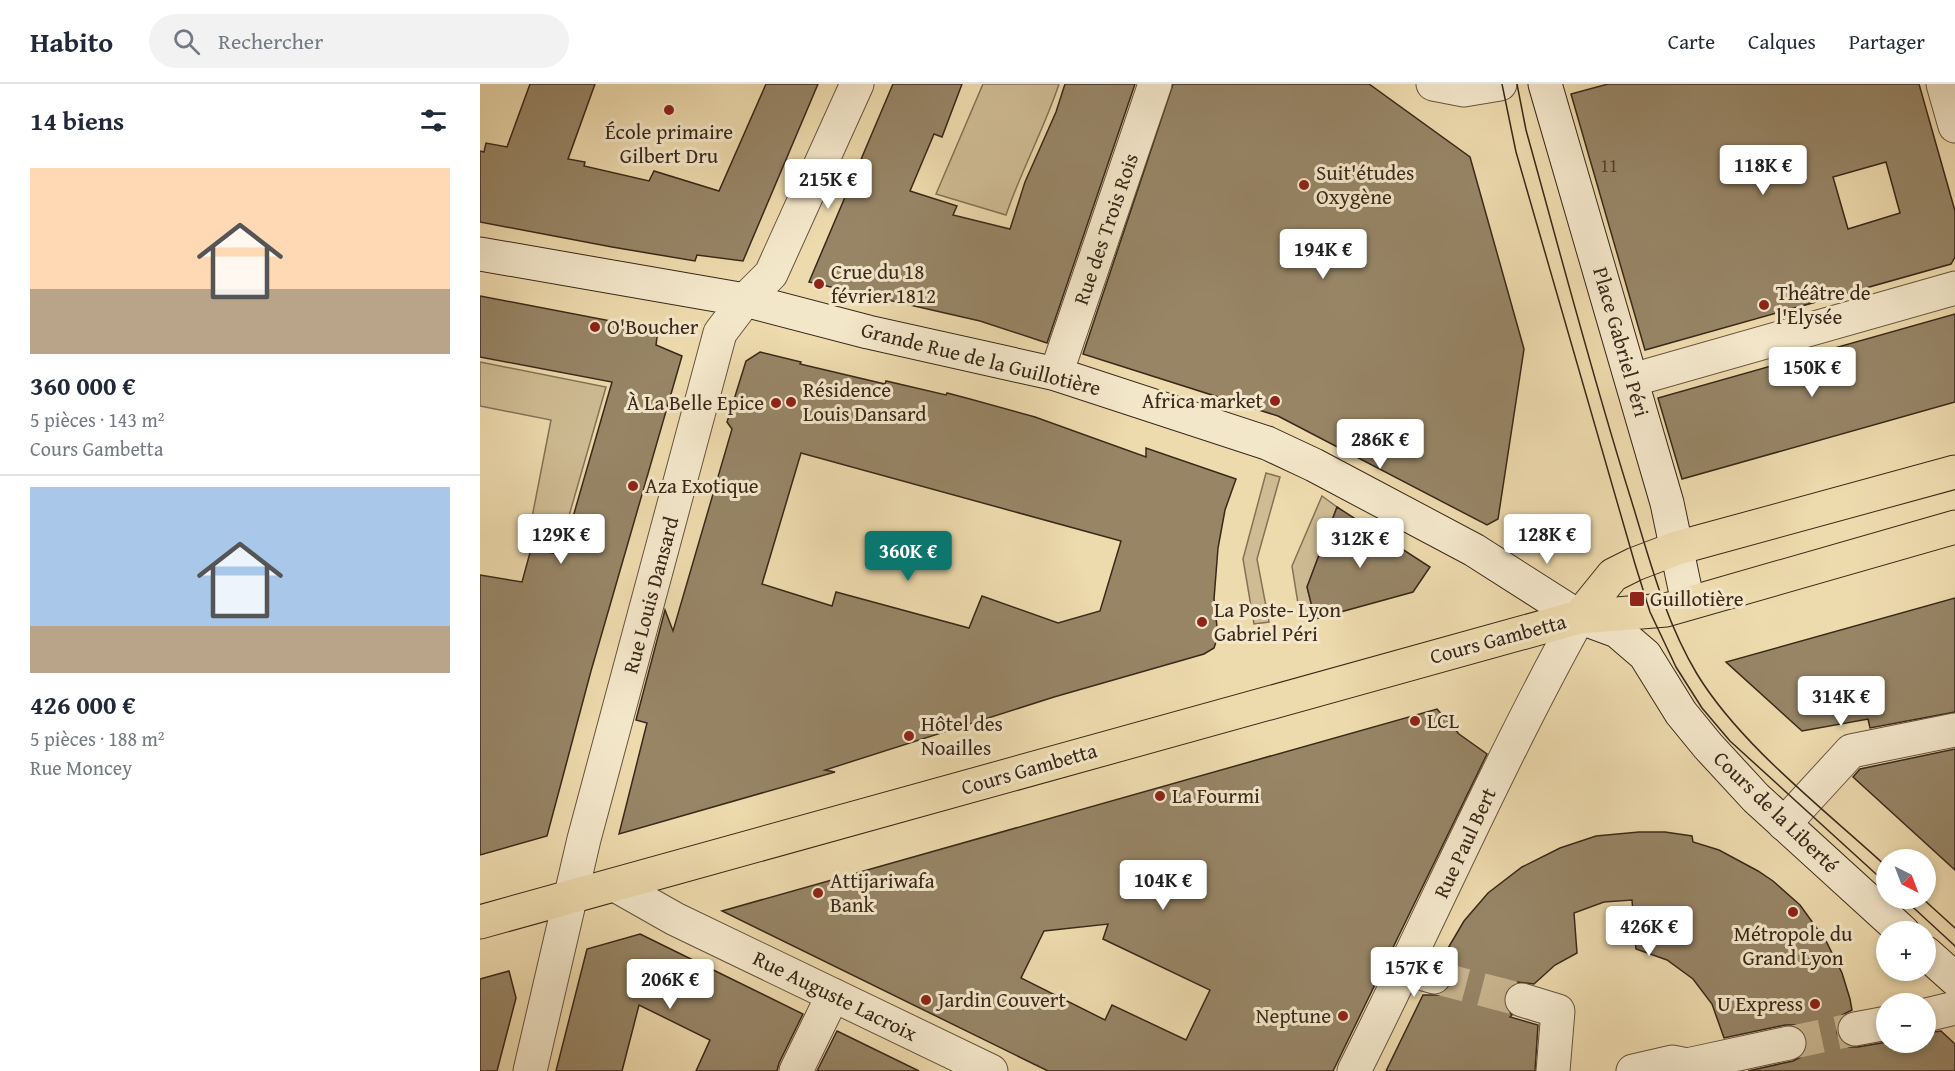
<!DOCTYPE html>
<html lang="fr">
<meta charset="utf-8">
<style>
body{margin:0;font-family:"Gentium Book Plus",serif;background:#f2f2f3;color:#1f2937;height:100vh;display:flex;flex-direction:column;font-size:22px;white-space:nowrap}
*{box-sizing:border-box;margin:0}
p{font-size:20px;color:#747a83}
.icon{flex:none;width:33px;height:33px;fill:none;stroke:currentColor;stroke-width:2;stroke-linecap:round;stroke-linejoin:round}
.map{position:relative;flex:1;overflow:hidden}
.drawer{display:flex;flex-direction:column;background:#fff;width:480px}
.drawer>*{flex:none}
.needle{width:39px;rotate:138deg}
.fabs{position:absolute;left:1396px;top:765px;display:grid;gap:12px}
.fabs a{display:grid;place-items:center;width:60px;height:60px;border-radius:50%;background:#fff;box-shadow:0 3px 9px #0003;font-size:30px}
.price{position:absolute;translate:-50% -51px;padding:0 14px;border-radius:6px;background:#fff;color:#222;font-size:20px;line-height:39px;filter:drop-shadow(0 2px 3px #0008)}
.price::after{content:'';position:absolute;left:50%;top:36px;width:18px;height:14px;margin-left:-9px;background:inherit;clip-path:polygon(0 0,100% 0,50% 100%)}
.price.on{background:#0f766e;color:#fff}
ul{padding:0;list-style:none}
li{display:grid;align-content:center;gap:12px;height:318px;padding:0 30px}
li+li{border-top:2px solid #e0e1e3}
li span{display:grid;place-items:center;height:186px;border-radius:0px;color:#555}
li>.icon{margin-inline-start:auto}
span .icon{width:108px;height:108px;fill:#fffc;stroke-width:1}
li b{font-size:26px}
h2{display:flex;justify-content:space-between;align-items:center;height:72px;padding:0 30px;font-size:26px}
header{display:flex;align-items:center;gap:36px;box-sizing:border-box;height:84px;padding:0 30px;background:#fff;border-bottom:2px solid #e0e1e3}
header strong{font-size:28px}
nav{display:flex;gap:33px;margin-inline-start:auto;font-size:21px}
.search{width:420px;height:54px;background:#f2f2f3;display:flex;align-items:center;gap:15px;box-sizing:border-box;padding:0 21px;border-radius:33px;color:#747a83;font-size:22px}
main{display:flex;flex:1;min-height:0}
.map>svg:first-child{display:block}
.green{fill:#cfbc94;stroke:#847257;stroke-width:1.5}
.building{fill:#978566;stroke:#3a281a;stroke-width:1.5;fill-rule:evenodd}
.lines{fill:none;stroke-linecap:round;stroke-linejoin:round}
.street-tunnel{stroke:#c9b690;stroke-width:33;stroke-dasharray:33 16;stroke-linecap:butt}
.street-casing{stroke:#67543f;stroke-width:35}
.secondary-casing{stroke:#3a281a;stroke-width:35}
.primary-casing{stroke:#3a281a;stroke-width:35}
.street{stroke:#f3e7ca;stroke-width:33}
.secondary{stroke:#f3e7ca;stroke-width:33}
.primary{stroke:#eddaad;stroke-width:33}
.tram{stroke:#3a281a;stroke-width:1.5}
.poi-dot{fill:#8f2418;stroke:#f3e7ca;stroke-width:2}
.labels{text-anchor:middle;stroke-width:6;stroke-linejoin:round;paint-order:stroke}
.number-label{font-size:18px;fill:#513f2d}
.poi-label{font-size:21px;fill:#3a281a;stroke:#f3e7ca;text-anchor:start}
.street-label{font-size:21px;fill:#3a281a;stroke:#f3e7ca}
</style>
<header>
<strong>Habito</strong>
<div class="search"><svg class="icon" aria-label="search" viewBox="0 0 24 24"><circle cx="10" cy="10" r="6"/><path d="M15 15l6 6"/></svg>Rechercher</div>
<nav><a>Carte</a><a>Calques</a><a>Partager</a></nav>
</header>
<main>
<section class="drawer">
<h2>14 biens<svg class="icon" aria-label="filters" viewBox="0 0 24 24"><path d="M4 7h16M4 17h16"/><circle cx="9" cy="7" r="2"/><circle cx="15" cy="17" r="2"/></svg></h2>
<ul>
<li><span style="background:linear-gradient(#ffd9b3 65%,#b9a48a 0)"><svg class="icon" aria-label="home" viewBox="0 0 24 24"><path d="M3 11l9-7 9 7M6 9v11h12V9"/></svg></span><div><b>360 000 €</b><p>5 pièces · 143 m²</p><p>Cours Gambetta</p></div></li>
<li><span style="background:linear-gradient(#a9c7e8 75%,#b9a48a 0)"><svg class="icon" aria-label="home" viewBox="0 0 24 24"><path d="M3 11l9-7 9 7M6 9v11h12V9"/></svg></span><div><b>426 000 €</b><p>5 pièces · 188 m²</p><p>Rue Moncey</p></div></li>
</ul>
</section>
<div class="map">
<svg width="1475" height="987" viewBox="0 0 1475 987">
<rect width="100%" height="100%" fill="#eddaad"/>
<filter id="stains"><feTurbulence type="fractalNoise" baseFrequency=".00333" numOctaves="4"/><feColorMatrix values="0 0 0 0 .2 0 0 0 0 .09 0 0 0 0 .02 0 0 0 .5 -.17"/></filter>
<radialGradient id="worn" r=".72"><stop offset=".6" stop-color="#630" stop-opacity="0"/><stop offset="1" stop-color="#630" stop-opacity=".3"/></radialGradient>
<g class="green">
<path d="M503,0H579C564,45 541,87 526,131L456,110Z"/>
<path d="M0,278L126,303L78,470L46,464L71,336L0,322Z"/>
<path d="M786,389L800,393L777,475L789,538L774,540L763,475Z"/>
<path d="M842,412L857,423L827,503L835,535L832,536L820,532L812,482Z"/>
</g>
<g class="building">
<path d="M50,0H115L88,75L105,78L104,82L169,97L174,87L239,107L286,0H338L263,177L217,171L215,177L132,163L0,138V67L4,68L6,59L27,63Z"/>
<path d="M413,0H482L462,53L454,50L430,107L477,122L473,131L530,145L545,98L576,28L585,0H655L567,259L500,237L329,198Z"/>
<path d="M693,0H889L990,73L1044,265L1018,435L1007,441L798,332L603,270Z"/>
<path d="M1128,0H1439L1475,127V173L1471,180L1165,266L1091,10ZM1406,78L1420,129L1368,145L1353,93Z"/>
<path d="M0,212L178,246L176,261L202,272L111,587L67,752L0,771V491L42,498L51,465L82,471L132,298L0,273Z"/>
<path d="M1475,230V318L1202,395L1178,314Z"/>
<path d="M280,268L321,278L320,280L405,300L406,297L466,311L467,309L490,315L555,333L666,373V364L756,395L745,426L738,464L734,515L738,552L734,564L724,570L574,613L345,686L355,688L139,750L167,639L156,636L185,526L193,547L252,345L247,338L266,277ZM321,369L641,457L620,527L578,539L502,512L489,544L356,508L352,522L282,500Z"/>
<path d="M857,423L950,483L933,508L835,535L827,503Z"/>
<path d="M1475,514V628L1390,644L1388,635L1322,647L1246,578Z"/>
<path d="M957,625L979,650L1007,670L853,987H568L242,827ZM628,840L623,855L730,906L706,956L632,921L625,936L541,894L564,847Z"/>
<path d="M1475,665V786L1373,693L1380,685Z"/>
<path d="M1159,748H1185L1212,752L1213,758L1239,766L1278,787L1293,797L1320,821L1346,857L1362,889L1370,915L1372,926L1362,931L1357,939V949L1361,958L1369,963H1378L1407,958H1446V949L1461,947L1475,960V987H1268L1313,977L1321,973L1327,964V956L1323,947L1315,941H1305L1244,954L1232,920L1213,895L1187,876L1156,865L1152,816L1124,818L1094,829L1097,869L1075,881L1054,900L1037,898L1029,903L1024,910V921L1032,931L1030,933L1058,941L1055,987H906L943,911H959L967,906L972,899V888L968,880L961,876L984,837L1008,809L1042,783L1080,764L1116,752Z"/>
<path d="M160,850L323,930L299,979L297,987H216L230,956L159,921L142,987H76L107,865Z"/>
<path d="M29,887L36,914L17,987H0V895Z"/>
<path d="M357,947L439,987H337Z"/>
</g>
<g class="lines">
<g class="street-tunnel">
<path d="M954,893L1042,916"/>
<path d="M1309,959L1375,945"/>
</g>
<g class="street-casing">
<g id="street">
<path d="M953,0L984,6L1020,0"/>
<path d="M1463,0L1475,42"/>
<path d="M576,290L675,0"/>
<path d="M1152,296L1475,204"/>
<path d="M1304,740L1371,667L1475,646"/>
<path d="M135,801L195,835L511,987"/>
<path d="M926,885L954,893"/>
<path d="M1042,916L1078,927L1073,987"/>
<path d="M1446,931L1475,924"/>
<path d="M1375,945L1407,939"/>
<path d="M50,987L104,755L240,249L265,216L291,190L377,0"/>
<path d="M316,987L353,911"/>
<path d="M874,987C950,836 1017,681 1099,533"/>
<path d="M1153,987L1192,978L1207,981L1309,959"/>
</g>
</g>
<g class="secondary-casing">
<g id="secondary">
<path d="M1065,0L1187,419L1208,519"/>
<path d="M0,170L265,216L388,248L576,290L787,359L834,381L994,466L1099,533L1137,547L1165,571L1201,629L1228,662L1276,714L1423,848"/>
<path d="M1446,869L1475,895"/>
</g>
</g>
<g class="primary-casing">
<g id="primary">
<path d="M1099,533L1133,491L1155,480L1197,464L1475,388"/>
<path d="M0,838L1099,533L1186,526L1475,443"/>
</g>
</g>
<use href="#street" class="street"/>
<use href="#secondary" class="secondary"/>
<use href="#primary" class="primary"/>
<g class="tram">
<path d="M1022,0L1036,68L1155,480L1170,528L1196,583L1222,624L1250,657L1407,800"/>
<path d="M1037,0L1046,46C1080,168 1112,291 1150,412C1169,473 1184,535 1217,590C1261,662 1344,725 1407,783"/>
<path d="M1423,814L1475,862"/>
<path d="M1442,814L1475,844"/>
</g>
</g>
<g class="poi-dot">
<circle cx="189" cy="26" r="6"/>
<circle cx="824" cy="101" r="6"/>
<circle cx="339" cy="200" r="6"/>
<circle cx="1284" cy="221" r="6"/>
<circle cx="115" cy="243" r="6"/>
<circle cx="795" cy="317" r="6"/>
<circle cx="311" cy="318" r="6"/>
<circle cx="296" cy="319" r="6"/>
<circle cx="153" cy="402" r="6"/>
<rect x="1149" y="507" width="16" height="16" rx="3"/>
<circle cx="722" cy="538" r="6"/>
<circle cx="935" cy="637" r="6"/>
<circle cx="429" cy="652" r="6"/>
<circle cx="680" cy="712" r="6"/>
<circle cx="338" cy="809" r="6"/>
<circle cx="1313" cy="828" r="6"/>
<circle cx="446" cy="916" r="6"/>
<circle cx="1335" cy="920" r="6"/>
<circle cx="863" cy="932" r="6"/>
</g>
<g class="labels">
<g class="number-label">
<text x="1129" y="88">11</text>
</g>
<g class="poi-label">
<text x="189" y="55" text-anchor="middle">École primaire<tspan x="189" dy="24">Gilbert Dru</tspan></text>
<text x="836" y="96">Suit'études<tspan x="836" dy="24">Oxygène</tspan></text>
<text x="351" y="195">Crue du 18<tspan x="351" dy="24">février 1812</tspan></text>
<text x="1296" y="216">Théâtre de<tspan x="1296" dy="24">l'Elysée</tspan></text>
<text x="127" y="250">O'Boucher</text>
<text x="323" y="313">Résidence<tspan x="323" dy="24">Louis Dansard</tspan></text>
<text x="783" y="324" text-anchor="end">Africa market</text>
<text x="284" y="326" text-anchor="end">À La Belle Epice</text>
<text x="165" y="409">Aza Exotique</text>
<text x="1170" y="522">Guillotière</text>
<text x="734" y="533">La Poste- Lyon<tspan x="734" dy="24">Gabriel Péri</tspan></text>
<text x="947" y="644">LCL</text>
<text x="441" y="647">Hôtel des<tspan x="441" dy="24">Noailles</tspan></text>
<text x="692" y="719">La Fourmi</text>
<text x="350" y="804">Attijariwafa<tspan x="350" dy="24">Bank</tspan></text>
<text x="1313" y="857" text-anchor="middle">Métropole du<tspan x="1313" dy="24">Grand Lyon</tspan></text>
<text x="458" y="923">Jardin Couvert</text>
<text x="1323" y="927" text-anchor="end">U Express</text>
<text x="851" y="939" text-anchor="end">Neptune</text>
</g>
<g class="street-label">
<text transform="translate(626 145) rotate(-71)" y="7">Rue des Trois Rois</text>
<text transform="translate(1141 258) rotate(74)" y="7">Place Gabriel Péri</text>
<text transform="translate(501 275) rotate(14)" y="7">Grande Rue de la Guillotière</text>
<text transform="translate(171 511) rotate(-75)" y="7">Rue Louis Dansard</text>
<text transform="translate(1018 555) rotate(-15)" y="7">Cours Gambetta</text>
<text transform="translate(549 685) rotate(-16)" y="7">Cours Gambetta</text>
<text transform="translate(1296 728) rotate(44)" y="7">Cours de la Liberté</text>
<text transform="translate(985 759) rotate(-65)" y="7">Rue Paul Bert</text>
<text transform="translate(355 912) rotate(26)" y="7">Rue Auguste Lacroix</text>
</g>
</g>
<rect width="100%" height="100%" filter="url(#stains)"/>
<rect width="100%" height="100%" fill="url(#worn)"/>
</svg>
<div class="fabs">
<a><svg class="needle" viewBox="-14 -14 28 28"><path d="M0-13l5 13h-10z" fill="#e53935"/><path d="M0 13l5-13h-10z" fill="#747a83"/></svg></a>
<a>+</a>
<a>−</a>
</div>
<b class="price" style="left:1283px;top:112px">118K €</b>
<b class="price" style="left:348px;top:126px">215K €</b>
<b class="price" style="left:843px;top:196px">194K €</b>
<b class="price" style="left:1332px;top:314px">150K €</b>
<b class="price" style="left:900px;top:386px">286K €</b>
<b class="price" style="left:81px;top:481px">129K €</b>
<b class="price" style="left:1067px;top:481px">128K €</b>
<b class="price" style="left:880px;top:485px">312K €</b>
<b class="price on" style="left:428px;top:498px">360K €</b>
<b class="price" style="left:1361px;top:643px">314K €</b>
<b class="price" style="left:683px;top:827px">104K €</b>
<b class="price" style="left:1169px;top:873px">426K €</b>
<b class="price" style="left:934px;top:914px">157K €</b>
<b class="price" style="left:190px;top:926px">206K €</b>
</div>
</main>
